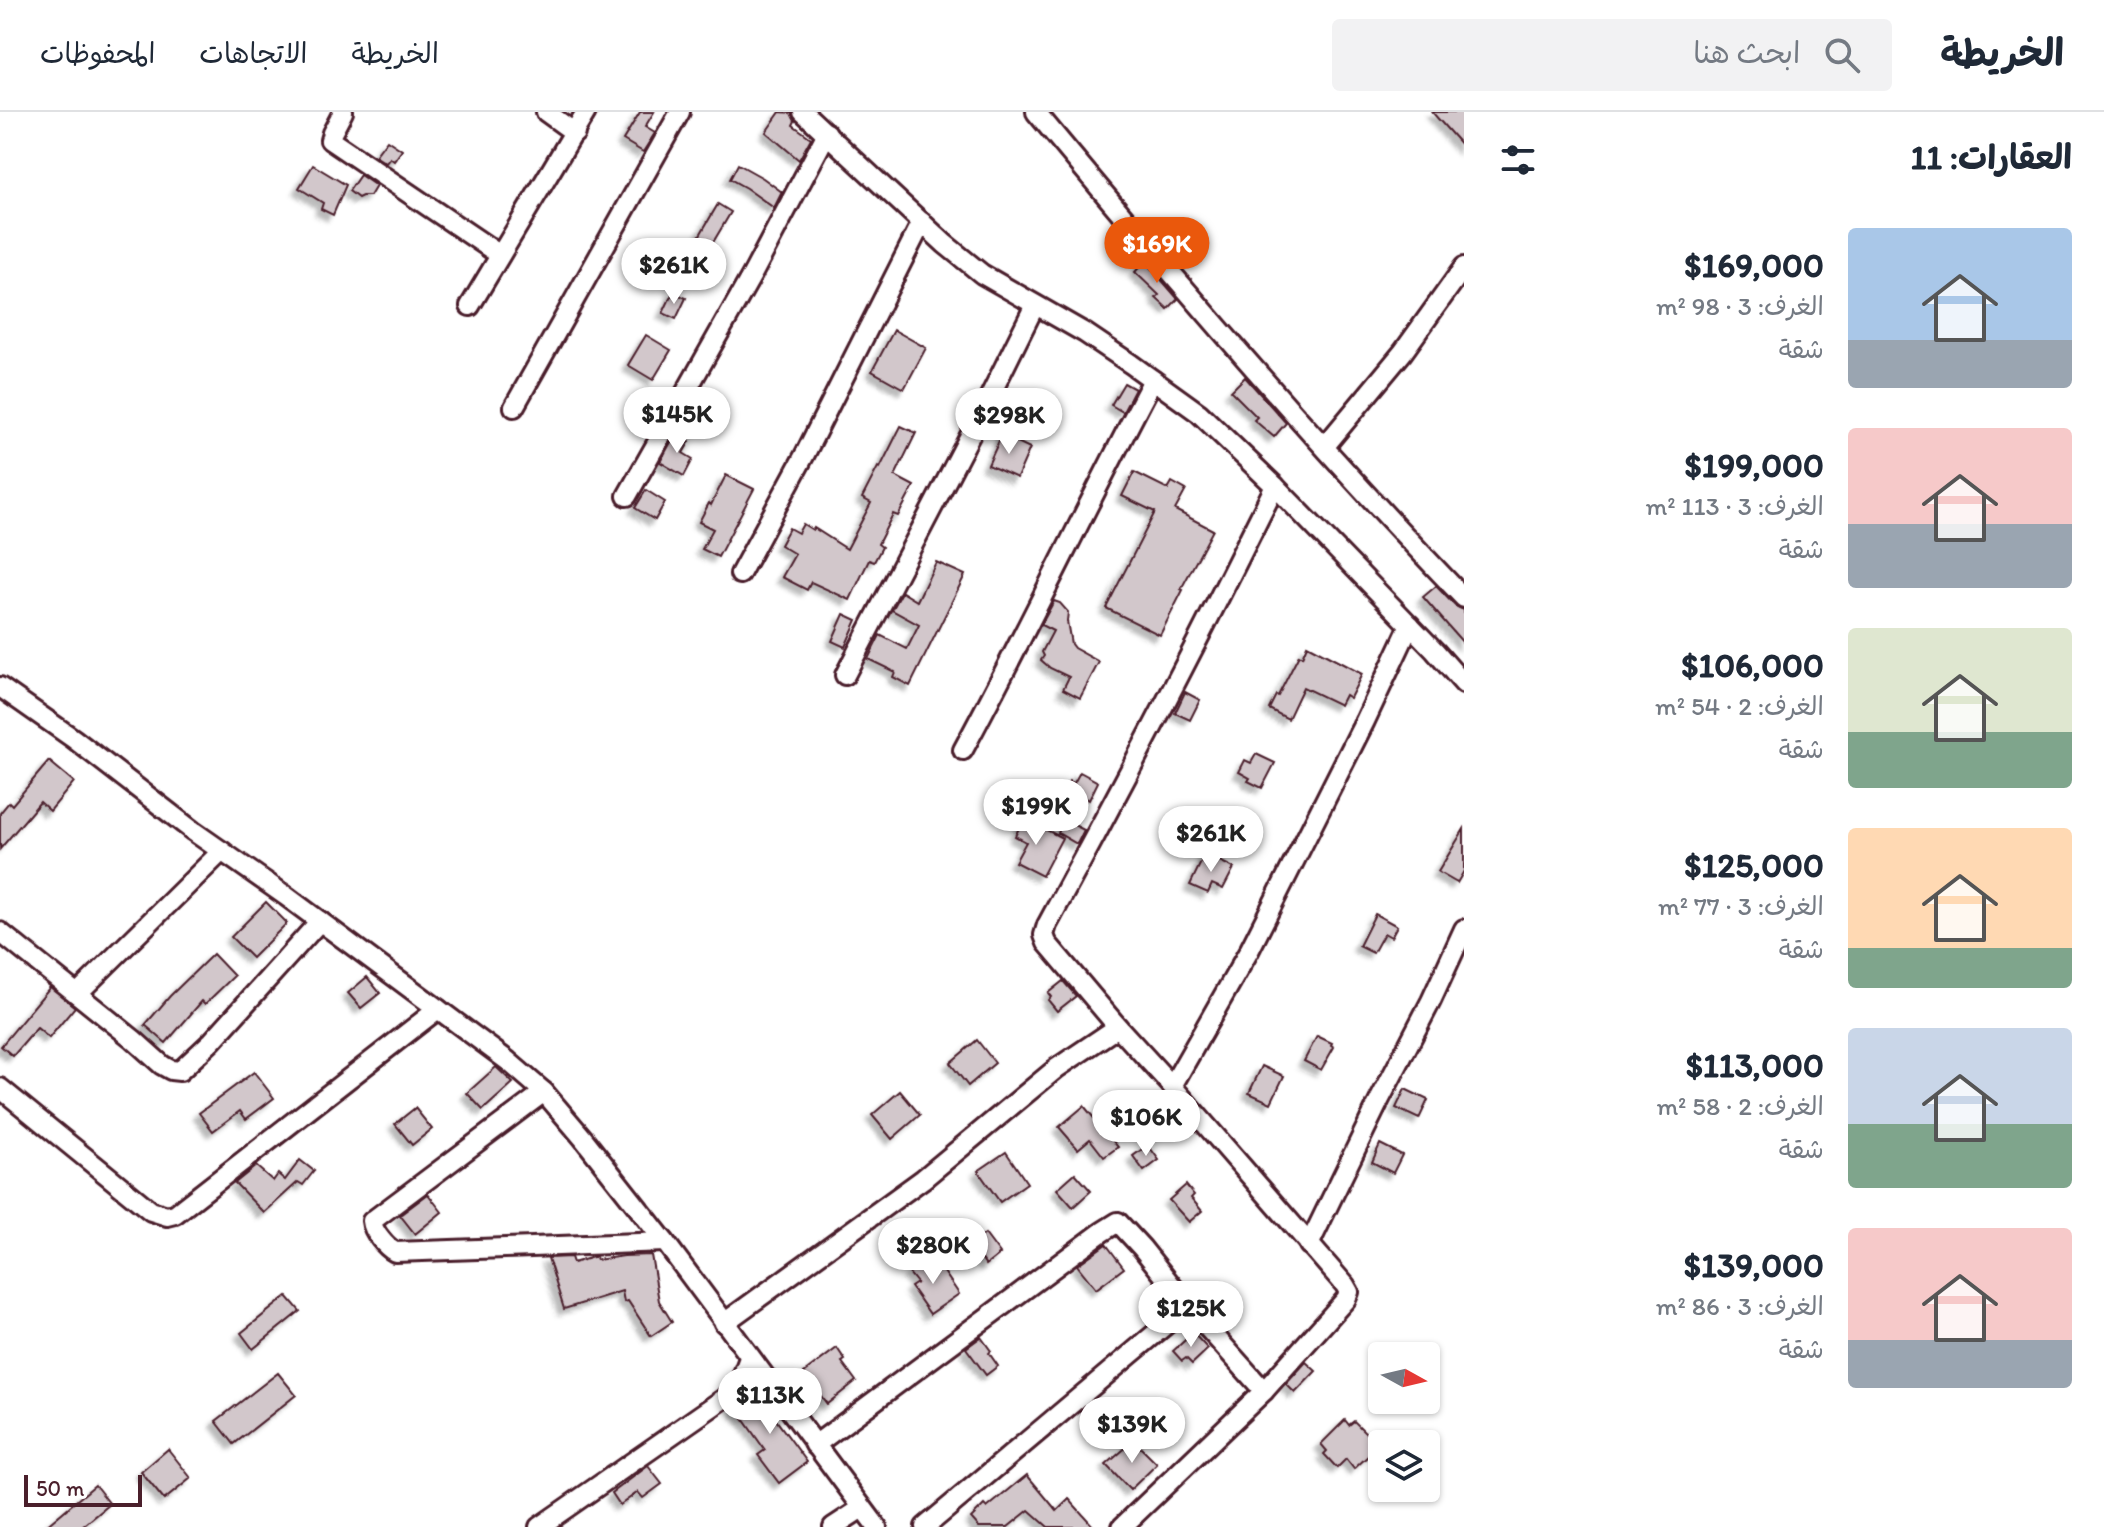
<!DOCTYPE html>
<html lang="ar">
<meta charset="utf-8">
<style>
body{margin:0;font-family:Itim,"Playpen Sans Arabic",sans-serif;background:#f2f2f3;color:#1f2937;direction:rtl;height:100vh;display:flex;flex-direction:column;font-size:30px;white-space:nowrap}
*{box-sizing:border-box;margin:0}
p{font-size:26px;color:#747a83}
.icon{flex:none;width:44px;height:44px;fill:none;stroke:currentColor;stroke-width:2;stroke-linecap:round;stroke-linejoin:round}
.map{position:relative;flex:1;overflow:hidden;direction:ltr}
.side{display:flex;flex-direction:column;background:#fff;width:640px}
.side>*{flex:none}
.needle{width:52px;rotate:98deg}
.fabs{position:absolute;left:1368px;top:1230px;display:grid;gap:16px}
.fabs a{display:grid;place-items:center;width:72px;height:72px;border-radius:8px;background:#fff;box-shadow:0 2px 6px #0004;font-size:40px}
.scale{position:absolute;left:24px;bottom:20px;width:118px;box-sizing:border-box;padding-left:8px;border:4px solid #4a1f2b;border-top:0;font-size:22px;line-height:28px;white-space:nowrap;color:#4a1f2b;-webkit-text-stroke:6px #fff;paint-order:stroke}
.price{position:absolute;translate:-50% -68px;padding:0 18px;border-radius:28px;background:#fff;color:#222;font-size:26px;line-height:52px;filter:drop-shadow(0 2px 4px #0008)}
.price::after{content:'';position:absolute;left:50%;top:48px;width:24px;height:18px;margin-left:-12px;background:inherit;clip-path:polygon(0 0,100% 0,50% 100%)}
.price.selected{background:#ea580c;color:#fff}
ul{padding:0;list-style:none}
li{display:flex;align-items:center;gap:24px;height:200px;padding:0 32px}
li span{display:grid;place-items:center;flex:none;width:224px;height:160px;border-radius:8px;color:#555}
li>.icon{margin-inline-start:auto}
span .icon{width:96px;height:96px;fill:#fffc;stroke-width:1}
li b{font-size:34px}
h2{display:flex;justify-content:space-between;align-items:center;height:96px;padding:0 32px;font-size:34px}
header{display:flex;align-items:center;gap:48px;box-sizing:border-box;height:112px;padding:0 40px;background:#fff;border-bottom:2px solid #e0e1e3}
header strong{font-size:38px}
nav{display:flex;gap:44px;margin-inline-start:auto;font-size:28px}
.search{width:560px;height:72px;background:#f2f2f3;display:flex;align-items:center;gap:20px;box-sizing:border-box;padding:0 28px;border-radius:8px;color:#747a83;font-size:30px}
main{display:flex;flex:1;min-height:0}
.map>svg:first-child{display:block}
.building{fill:#d2c7cb;stroke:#4a1f2b;stroke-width:2;filter:url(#shadow)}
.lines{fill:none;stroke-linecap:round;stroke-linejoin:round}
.minor-casing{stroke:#4a1f2b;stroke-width:24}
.minor{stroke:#fff;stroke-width:18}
</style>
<header>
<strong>الخريطة</strong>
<div class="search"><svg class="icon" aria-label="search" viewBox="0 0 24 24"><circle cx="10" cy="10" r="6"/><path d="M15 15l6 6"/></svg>ابحث هنا</div>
<nav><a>الخريطة</a><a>الاتجاهات</a><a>المحفوظات</a></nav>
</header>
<main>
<section class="side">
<h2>العقارات: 11<svg class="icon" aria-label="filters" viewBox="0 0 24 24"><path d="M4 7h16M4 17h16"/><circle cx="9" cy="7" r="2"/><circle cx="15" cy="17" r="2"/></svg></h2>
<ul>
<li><span style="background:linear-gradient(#a9c7e8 70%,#9aa5b1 0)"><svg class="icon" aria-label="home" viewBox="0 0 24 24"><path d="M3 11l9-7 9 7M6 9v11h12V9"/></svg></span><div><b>$169,000</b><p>الغرف: 3 · 98 m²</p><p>شقة</p></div></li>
<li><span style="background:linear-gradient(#f6c9c9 60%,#9aa5b1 0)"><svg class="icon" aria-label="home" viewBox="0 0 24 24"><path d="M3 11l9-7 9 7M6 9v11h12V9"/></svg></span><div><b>$199,000</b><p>الغرف: 3 · 113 m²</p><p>شقة</p></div></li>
<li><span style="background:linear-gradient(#dfe7d0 65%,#7fa58c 0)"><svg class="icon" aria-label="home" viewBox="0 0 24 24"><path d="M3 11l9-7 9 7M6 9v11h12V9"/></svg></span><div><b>$106,000</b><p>الغرف: 2 · 54 m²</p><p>شقة</p></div></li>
<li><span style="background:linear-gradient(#ffd9b3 75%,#7fa58c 0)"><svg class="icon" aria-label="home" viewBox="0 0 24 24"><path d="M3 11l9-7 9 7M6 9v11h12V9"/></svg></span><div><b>$125,000</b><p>الغرف: 3 · 77 m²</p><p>شقة</p></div></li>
<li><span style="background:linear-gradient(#c9d6e8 60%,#7fa58c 0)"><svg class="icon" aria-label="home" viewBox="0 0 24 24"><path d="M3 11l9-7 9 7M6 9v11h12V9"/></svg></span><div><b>$113,000</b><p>الغرف: 2 · 58 m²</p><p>شقة</p></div></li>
<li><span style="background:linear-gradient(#f6c9c9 70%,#9aa5b1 0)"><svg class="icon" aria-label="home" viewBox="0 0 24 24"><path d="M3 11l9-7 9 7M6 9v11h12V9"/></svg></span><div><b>$139,000</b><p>الغرف: 3 · 86 m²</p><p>شقة</p></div></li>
</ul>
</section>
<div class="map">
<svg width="1464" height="1415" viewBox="0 0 1464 1415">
<defs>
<filter id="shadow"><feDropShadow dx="-5.5" dy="5.5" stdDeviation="2" flood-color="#0004"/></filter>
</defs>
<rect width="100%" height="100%" fill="#fff"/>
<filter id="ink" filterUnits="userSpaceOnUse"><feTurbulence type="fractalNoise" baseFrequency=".0125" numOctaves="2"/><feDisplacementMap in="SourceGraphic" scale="16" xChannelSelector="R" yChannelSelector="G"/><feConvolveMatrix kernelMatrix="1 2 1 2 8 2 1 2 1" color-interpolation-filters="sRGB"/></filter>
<g filter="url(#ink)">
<g class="building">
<path d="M640,0H654L645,15L655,21L643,40L623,28Z"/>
<path d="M780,0L791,1L795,9L793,13L811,26L799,48L766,20Z"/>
<path d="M1432,0H1464V36Z"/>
<path d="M387,28L402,38L394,49L390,46L386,51L375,44Z"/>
<path d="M738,52L763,66L782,80L774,96L746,76L730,67Z"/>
<path d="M313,53L346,73L333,103L321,97L323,91L299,76Z"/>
<path d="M360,63L376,74L370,84H362L358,86L349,79Z"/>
<path d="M718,92L731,100L699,154L686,147Z"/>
<path d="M1145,149L1178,187L1168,197L1156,186L1159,183L1135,160Z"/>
<path d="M673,180L686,186L676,207L663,201Z"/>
<path d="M894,218L926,236L904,277L872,259Z"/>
<path d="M646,223L671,238L653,268L628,253Z"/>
<path d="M1245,265L1286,311L1274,325L1254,308L1257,305L1231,279Z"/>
<path d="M1124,271L1135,277L1123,300L1111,293Z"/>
<path d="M901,314L916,321L895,364L914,374L898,404L893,402L878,432L882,435L874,450L869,448L850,488L811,470L807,478L782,465L795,442L780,433L789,416L798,421L803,412L813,418L814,416L847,437L871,391L862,386L878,355L880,356Z"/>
<path d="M1003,320L1014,325L1013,328L1030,336L1017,366L988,353Z"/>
<path d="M676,321L690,329L683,341L693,347L684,364L660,350Z"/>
<path d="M1134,360L1168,377L1172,370L1186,378L1175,398L1213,418L1181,477L1183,478L1160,523L1106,496L1155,400L1122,384Z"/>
<path d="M726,363L754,377L718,445L702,437L713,417L699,410L709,391L711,393Z"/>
<path d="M646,378L665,390L655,408L635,396Z"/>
<path d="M936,450L965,463L910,574L893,565L895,560L868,547L880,523L907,537L919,513L892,498L902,480L917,489Z"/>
<path d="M1436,474L1455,494L1464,498V532L1423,485Z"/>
<path d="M1054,489L1060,491L1068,500L1067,509L1071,532L1074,536L1099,550L1080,586L1063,577L1069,565L1050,556L1041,548L1044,544L1042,540L1053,519L1041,513Z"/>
<path d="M844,502L857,508L845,535L832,529Z"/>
<path d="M1307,533L1362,562L1350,586L1345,583L1340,593L1303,575L1288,607L1269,597L1276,583L1278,584L1299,543L1302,545Z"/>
<path d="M1185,580L1200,588L1190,608L1175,601Z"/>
<path d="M1256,642L1275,651L1262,676L1248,669L1250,666L1239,660L1245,648L1251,651Z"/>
<path d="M49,649L74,670L50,699L40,690L0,737V701L9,690L12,693Z"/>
<path d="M1080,660L1098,670L1089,688L1086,686L1077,703L1053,690L1062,674L1066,676L1069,669L1074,671Z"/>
<path d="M1024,706L1062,726L1042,764L1015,750L1026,730L1015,724Z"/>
<path d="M1064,708L1084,718L1077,732L1058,721Z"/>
<path d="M1464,717V759L1457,771L1438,760Z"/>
<path d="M1205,742L1234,756L1223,777L1212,772L1208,781L1190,773Z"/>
<path d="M266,790L287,811L252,846L231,825Z"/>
<path d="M1375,802L1397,814L1391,825L1384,821L1373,841L1359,834Z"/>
<path d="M213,842L234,864L205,892L202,889L166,931L145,913L170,884Z"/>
<path d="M367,865L380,881L361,896L348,881Z"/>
<path d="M1063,869L1076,884L1057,899L1048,888L1051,885L1048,881Z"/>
<path d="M50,875L75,895L49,926L37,916L13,944L1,934Z"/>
<path d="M1317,924L1332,931L1331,933L1334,935L1321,958L1304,949Z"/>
<path d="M977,928L995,951L968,974L950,951Z"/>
<path d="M1262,954L1284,964L1271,991L1249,981Z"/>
<path d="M496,955L513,971L483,998L467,981Z"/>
<path d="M254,960L274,986L246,1007L240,999L213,1019L199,1001Z"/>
<path d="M1405,977L1428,988L1419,1007L1396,996Z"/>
<path d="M900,979L920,1003L892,1027L872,1003Z"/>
<path d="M1084,994L1118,1035L1104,1045L1090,1027L1078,1037L1059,1015Z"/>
<path d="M415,996L432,1017L412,1033L395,1012Z"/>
<path d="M1380,1032L1402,1043L1393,1061L1372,1050Z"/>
<path d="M1148,1033L1159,1048L1144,1059L1133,1044Z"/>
<path d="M1006,1040L1027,1071L1000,1090L978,1059Z"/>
<path d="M300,1048L314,1059L303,1073L298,1070L264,1101L235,1071L256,1054L273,1069L278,1062L285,1068Z"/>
<path d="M1075,1061L1091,1079L1073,1095L1057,1077Z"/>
<path d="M1186,1073L1194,1083L1191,1086L1202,1099L1189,1110L1169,1088Z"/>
<path d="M428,1082L442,1100L415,1122L400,1103Z"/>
<path d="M985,1122L1000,1142L986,1153L981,1146L976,1150L966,1137Z"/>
<path d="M1106,1132L1124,1156L1096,1177L1077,1153Z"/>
<path d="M651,1143L659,1189L672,1210L651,1224L628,1189L624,1190L622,1179L564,1197L548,1146L571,1145L573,1151L593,1145H596L597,1148L624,1144Z"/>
<path d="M930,1145L938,1155L940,1154L959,1182L930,1202L911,1175L917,1171L909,1161Z"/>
<path d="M287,1184L300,1199L253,1237L241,1221Z"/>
<path d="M1193,1221L1208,1237L1192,1252L1186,1246L1182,1249L1173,1239Z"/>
<path d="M981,1225L991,1239L989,1241L998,1254L986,1263L966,1236Z"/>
<path d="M837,1236L845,1248L842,1250L856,1269L827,1292L804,1261Z"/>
<path d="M1306,1250L1316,1259L1295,1281L1286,1272Z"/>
<path d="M278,1261L296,1283L234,1332L216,1309Z"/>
<path d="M758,1275L777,1302L774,1305L807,1350L779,1371L758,1343L765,1338L734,1294Z"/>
<path d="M1345,1308L1349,1313L1354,1309L1370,1325L1374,1322L1382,1331L1354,1357L1346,1347L1337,1356L1324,1342L1327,1339L1321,1332Z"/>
<path d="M1131,1331L1134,1334L1137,1332L1157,1352L1130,1378L1106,1353Z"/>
<path d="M168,1337L191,1366L164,1388L141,1360Z"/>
<path d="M648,1354L662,1372L643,1386L638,1380L620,1393L612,1381Z"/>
<path d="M1027,1363L1057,1399L1069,1387L1094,1415H1048L1029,1398L1008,1415H979L971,1406L984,1393L987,1396Z"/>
<path d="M95,1373L110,1392L82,1415H45Z"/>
</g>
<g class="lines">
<g class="minor-casing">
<g id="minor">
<path d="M343,0L332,21L330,28L500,143"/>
<path d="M546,0L575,21"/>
<path d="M803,0L945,132L982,162L1085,221L1131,252L1199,301L1275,374L1435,539L1464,572"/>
<path d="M1036,0C1174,166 1314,330 1464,486"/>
<path d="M470,194L586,0"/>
<path d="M514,295L680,0"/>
<path d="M1325,334L1403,240L1464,155"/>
<path d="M627,384L753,161L827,21"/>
<path d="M740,462L804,344L922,110"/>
<path d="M845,563L976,312L1035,193"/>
<path d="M0,575L74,627L193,719L286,784L438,897L508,949L544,980L583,1026L665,1130L877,1415"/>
<path d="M963,638C1029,516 1088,390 1153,268"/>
<path d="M0,820L133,927L162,953L171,958L180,959L212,929L320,809"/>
<path d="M77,882L222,739"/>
<path d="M1172,974L1249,839L1365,609L1410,513"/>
<path d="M0,976L151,1099L167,1104L175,1102L438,897"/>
<path d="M544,980L372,1109C373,1120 386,1135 395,1140L665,1130"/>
<path d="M1309,1133L1380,987L1431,889L1464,817"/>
<path d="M724,1211L923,1067L1057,956L1118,915"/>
<path d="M815,1333L1102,1120L1118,1110L1142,1136L1188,1194L1264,1279"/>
<path d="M539,1415L732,1281L740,1270L749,1246"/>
<path d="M833,1415L862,1396"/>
<path d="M925,1415L1188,1194"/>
<path d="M1122,1415L1264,1279L1346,1187L1349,1180L1345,1173L1172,974L1118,915L1047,831L1044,823L1047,813C1126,668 1202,522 1275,374"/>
</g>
</g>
<use href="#minor" class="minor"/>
</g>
</g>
</svg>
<div class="fabs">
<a><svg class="needle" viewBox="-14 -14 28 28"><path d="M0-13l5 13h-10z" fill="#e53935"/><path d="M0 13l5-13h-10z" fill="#747a83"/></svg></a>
<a><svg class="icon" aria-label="layers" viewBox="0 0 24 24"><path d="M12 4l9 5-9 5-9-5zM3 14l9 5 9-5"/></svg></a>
</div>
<div class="scale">50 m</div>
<b class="price selected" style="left:1157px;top:173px">$169K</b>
<b class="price" style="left:674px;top:194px">$261K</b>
<b class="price" style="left:677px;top:343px">$145K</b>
<b class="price" style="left:1009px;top:344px">$298K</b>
<b class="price" style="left:1036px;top:735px">$199K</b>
<b class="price" style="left:1211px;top:762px">$261K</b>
<b class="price" style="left:1146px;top:1046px">$106K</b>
<b class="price" style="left:933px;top:1174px">$280K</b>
<b class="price" style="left:1191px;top:1237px">$125K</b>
<b class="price" style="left:770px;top:1324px">$113K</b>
<b class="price" style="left:1132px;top:1353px">$139K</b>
</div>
</main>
